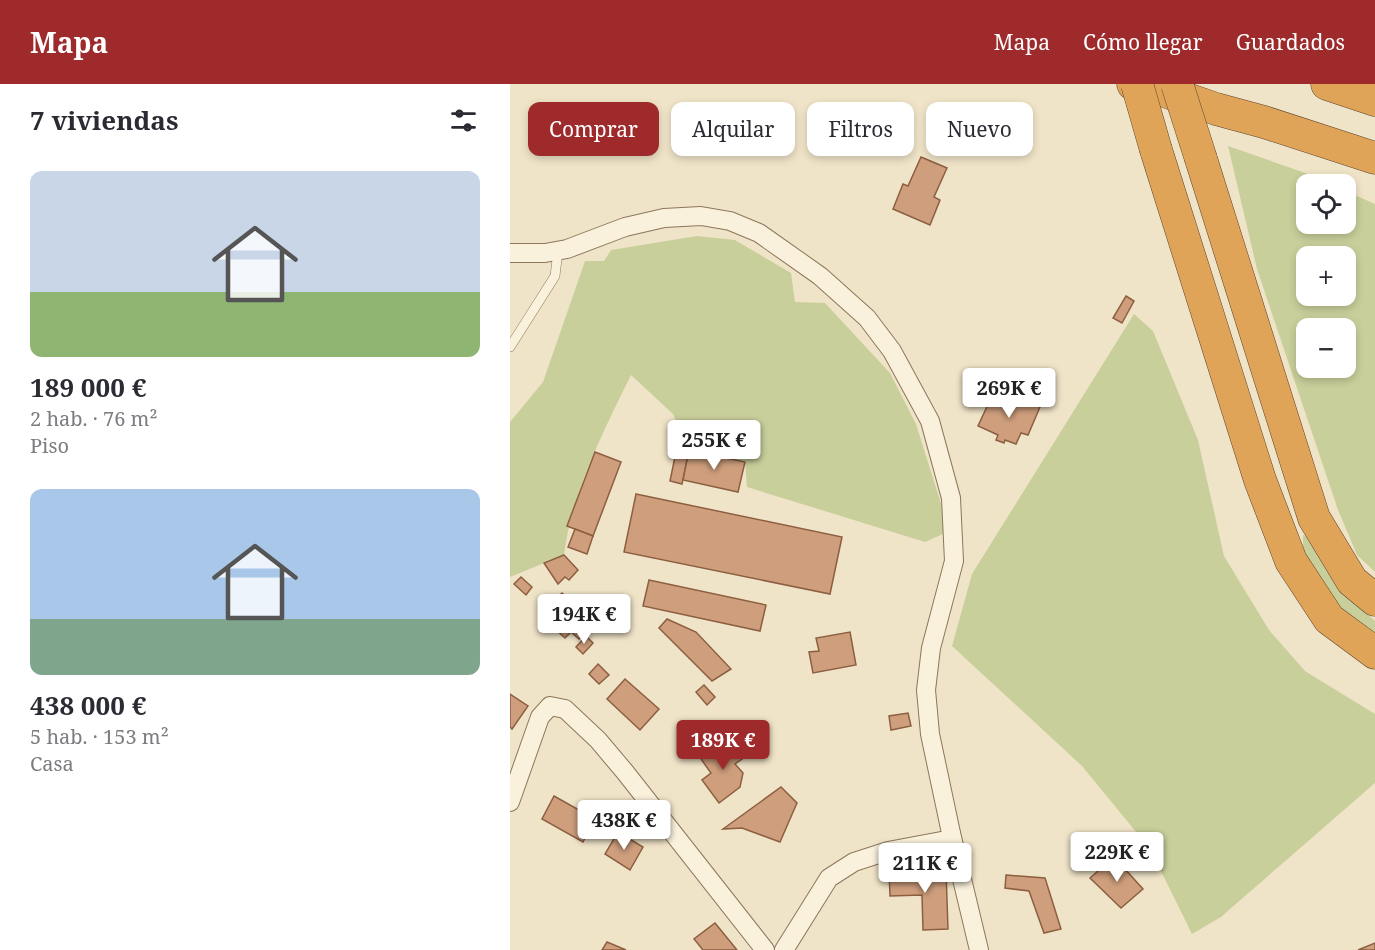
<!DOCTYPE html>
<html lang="es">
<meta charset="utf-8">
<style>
body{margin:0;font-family:"Noto Serif",serif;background:#f7f7f7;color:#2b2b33;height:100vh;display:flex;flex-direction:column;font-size:22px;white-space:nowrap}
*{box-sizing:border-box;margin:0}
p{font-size:20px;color:#7c7c81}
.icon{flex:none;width:33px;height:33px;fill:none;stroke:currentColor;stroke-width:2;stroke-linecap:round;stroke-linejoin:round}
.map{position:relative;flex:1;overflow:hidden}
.details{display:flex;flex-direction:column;background:#fff;width:510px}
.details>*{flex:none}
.hud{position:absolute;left:18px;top:18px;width:570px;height:54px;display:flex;gap:12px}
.buttons{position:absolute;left:786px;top:90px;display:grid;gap:12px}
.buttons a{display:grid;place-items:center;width:60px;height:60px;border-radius:12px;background:#fff;box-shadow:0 3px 9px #0003;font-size:30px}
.price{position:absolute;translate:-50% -51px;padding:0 14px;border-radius:6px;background:#fff;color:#222;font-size:20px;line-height:39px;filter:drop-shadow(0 2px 3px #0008)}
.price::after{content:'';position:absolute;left:50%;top:36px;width:18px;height:14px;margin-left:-9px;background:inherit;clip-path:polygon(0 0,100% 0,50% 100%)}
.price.selected{background:#9e2a2b;color:#fff}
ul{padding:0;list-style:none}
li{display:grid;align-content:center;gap:12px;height:318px;padding:0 30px}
li span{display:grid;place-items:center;height:186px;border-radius:12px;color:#555}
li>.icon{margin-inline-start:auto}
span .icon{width:108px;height:108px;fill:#fffc;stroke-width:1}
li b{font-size:26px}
h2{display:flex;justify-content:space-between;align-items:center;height:72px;padding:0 30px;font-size:26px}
.pill{padding:0 21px;border-radius:12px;background:#fff;box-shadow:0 3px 9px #0003;font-size:21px;line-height:54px}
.pill.selected{background:#9e2a2b;color:#fff}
header{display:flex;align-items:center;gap:36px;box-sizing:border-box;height:84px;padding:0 30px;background:#9e2a2b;color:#fff}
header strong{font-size:28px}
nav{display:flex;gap:33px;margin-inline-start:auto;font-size:21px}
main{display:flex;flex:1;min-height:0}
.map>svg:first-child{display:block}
.green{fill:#c9cf9b;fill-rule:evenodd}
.building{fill:#cf9f7d;stroke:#8d5f41;stroke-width:1.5}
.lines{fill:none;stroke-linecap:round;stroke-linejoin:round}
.service-casing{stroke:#8d765c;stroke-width:10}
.minor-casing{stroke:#8d765c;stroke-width:20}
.motorway-casing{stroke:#5b4430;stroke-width:33}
.service{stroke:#faf1dc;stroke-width:9}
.minor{stroke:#faf1dc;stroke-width:18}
.motorway{stroke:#e0a458;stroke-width:32}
.motorway-bridge-casing{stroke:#5b4430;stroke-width:33;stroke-linecap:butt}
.motorway-bridge{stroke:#e0a458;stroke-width:32}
</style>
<header>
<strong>Mapa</strong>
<nav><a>Mapa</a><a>Cómo llegar</a><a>Guardados</a></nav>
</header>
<main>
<section class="details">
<h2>7 viviendas<svg class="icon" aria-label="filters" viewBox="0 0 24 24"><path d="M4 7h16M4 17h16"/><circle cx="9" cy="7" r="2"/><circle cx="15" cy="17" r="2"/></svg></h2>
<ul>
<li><span style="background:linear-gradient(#c9d6e8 65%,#8fb573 0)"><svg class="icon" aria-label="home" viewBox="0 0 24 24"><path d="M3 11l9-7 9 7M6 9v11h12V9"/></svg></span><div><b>189 000 €</b><p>2 hab. · 76 m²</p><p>Piso</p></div></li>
<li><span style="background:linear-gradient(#a9c7e8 70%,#7fa58c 0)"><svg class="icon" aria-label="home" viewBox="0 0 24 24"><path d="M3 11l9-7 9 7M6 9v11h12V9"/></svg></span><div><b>438 000 €</b><p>5 hab. · 153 m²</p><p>Casa</p></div></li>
</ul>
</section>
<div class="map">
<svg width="865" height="866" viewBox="0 0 865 866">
<rect width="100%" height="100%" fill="#f0e4c8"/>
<g class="green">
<path d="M718,62L801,91L822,100H796V140H836V107L865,120V488L847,471L828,426L747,185ZM836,172V212H796V172ZM836,244V284H796V244Z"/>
<path d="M187,152L225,156L281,189L285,218L315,219L380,289L406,340L434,429L433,450L415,458L237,403L235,378L179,366L163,330L121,291C93,348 62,408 54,471L0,493V338L33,298L75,177H94L101,166Z"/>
<path d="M624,230L643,247L688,356L714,472L759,546L795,587L865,630V699L711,833L682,850L640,765L572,682L442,562L462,490Z"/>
<path d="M793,451L802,455L829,501L865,537V554L846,540L808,497L793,465Z"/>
</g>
<g class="building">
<path d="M411,73L437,84L424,113L430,116L420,141L383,125L393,100L398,102Z"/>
<path d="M616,212L624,217L612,239L603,234Z"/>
<path d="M504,313L530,323L518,351L511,349L506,360L495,356L494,359L486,356L488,351L468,342L481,314L501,322Z"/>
<path d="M167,363L179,366L172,400L160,397Z"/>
<path d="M179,366L235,378L228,408L173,396Z"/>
<path d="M85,368L111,378L83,452L57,442Z"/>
<path d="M126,410L332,453L320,510L114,468Z"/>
<path d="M65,445L83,452L77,470L58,463Z"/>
<path d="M54,471L68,486L59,496L55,493L48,500L34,479Z"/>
<path d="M11,493L22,503L16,511L4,500Z"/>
<path d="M139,496L256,521L250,547L133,522Z"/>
<path d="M52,509L86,539L69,555L61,548L55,554L31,532Z"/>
<path d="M157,535L186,548L221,585L202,597L149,544Z"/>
<path d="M340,548L346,581L303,589L299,568L309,567L306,554Z"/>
<path d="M76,552L83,559L73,570L66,563Z"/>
<path d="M88,580L99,591L89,600L79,590Z"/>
<path d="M115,595L149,625L130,646L97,615Z"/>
<path d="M194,601L205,613L197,621L186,608Z"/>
<path d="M0,610L18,622L2,645L0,643Z"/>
<path d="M398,629L401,642L381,646L379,632Z"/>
<path d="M217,655L232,675L225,680L233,689L230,703L209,719L192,696L201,689L191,675Z"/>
<path d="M271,703L287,719L270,758L232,744L213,745Z"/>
<path d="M44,712L85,735L73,758L32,735Z"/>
<path d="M108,748L133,763L120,786L95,770Z"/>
<path d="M604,773L633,805L611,824L580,794Z"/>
<path d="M436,786L438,845L413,846L412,811L380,812L379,788Z"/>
<path d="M496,791L535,794L551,845L534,849L519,807L495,804Z"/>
<path d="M205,839L227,866H193L184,855Z"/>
<path d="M97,858L116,866H92Z"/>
<path d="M865,859V866H848Z"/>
</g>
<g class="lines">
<g class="service-casing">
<path id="service" d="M0,263L45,192L48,167"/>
</g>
<g class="minor-casing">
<g id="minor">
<path d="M0,169H35L57,165L115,143L154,134L191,132L220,137L249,149L310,192L357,234L382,267L420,337L441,414L444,477L421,564L416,606L420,650L441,749L469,866"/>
<path d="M0,718L30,633L40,622L55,625L88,656L115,688L255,866"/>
<path d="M274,866L319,794L344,778L378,767L442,755"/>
</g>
</g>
<g class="motorway-casing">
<g id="motorway">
<path d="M623,0L648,5L706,25L754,38L865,74"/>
<path d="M817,0L865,16"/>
<path d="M646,66L750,396L781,477L819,535L865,569"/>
<path d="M691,75L804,434L842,497L865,516"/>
</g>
</g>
<use href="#service" class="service"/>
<use href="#minor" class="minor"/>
<use href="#motorway" class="motorway"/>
<g class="motorway-bridge-casing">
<g id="motorway-bridge">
<path d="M627,0L646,66"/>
<path d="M667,0L691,75"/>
</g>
</g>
<use href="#motorway-bridge" class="motorway-bridge"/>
</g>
</svg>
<div class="buttons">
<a><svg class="icon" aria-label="locate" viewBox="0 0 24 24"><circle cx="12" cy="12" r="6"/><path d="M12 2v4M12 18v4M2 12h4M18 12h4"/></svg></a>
<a>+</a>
<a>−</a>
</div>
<b class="price" style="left:499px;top:335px">269K €</b>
<b class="price" style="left:204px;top:387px">255K €</b>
<b class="price" style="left:74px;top:561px">194K €</b>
<b class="price selected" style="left:213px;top:687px">189K €</b>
<b class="price" style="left:114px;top:767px">438K €</b>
<b class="price" style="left:607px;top:799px">229K €</b>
<b class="price" style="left:415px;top:810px">211K €</b>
<div class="hud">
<a class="pill selected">Comprar</a>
<a class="pill">Alquilar</a>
<a class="pill">Filtros</a>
<a class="pill">Nuevo</a>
</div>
</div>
</main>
